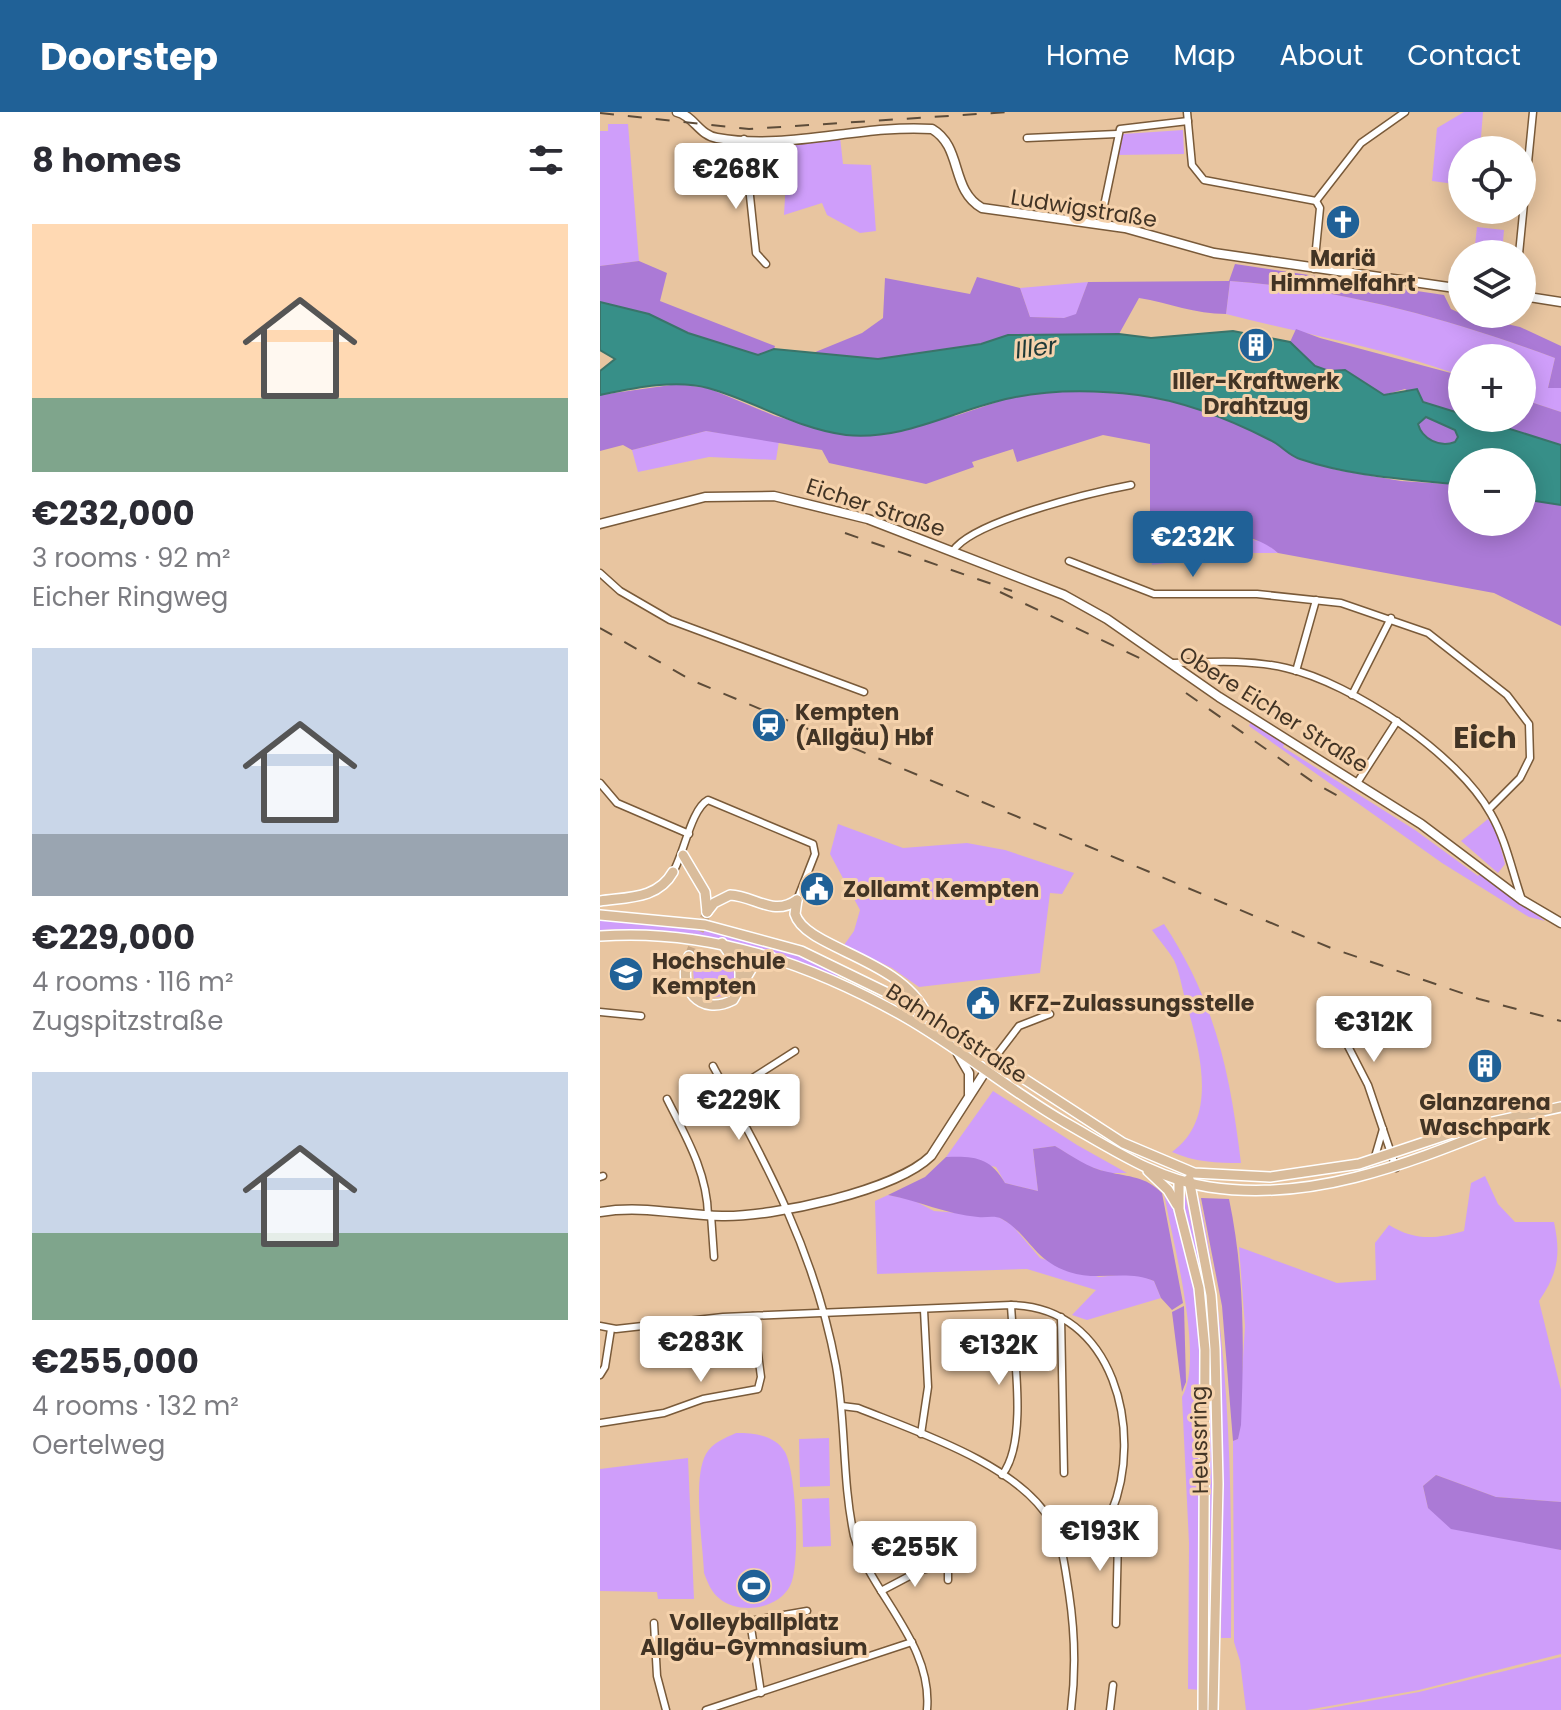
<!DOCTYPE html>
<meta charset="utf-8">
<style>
body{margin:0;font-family:Poppins,sans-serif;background:#f7f7f7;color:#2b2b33;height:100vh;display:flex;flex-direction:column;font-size:30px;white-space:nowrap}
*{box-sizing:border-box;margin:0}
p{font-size:26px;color:#7c7c81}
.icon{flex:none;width:44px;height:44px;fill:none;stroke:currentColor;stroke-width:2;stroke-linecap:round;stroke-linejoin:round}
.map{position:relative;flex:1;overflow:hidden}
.sheet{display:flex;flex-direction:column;background:#fff;width:600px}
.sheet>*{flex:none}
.fabs{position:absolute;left:848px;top:24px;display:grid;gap:16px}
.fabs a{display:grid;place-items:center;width:88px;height:88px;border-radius:50%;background:#fff;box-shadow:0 4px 20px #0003;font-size:40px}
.price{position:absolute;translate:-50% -68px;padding:0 18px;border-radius:8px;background:#fff;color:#222;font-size:26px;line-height:52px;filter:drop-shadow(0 2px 4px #0008)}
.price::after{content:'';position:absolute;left:50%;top:48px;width:24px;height:18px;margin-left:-12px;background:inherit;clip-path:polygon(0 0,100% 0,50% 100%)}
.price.active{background:#206197;color:#fff}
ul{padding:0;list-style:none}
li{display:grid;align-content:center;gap:16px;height:424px;padding:0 32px}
li span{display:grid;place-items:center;height:248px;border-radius:0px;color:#555}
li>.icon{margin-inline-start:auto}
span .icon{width:144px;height:144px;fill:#fffc;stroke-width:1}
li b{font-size:34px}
h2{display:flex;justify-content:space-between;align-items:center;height:96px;padding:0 32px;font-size:34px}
header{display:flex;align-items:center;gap:48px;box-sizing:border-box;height:112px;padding:0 40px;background:#206197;color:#fff}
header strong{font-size:38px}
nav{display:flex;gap:44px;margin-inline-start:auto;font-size:28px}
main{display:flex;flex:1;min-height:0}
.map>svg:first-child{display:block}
.green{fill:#cf9efa}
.forest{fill:#ab7ad6}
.water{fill:#378f88;stroke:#3a746a;stroke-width:2;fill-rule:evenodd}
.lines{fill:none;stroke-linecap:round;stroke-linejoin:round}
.primary-tunnel{stroke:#c7a887;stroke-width:9;stroke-dasharray:9 4.5;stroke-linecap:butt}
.street-casing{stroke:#795a39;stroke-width:9}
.secondary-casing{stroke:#795a39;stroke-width:11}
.primary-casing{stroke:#fff;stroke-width:12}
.street{stroke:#fff;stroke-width:6}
.secondary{stroke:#fff;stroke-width:8}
.primary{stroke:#d9bc9b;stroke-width:9}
.rail{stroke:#5d4c39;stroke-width:2;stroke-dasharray:14 14;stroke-linecap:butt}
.labels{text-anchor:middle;stroke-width:6;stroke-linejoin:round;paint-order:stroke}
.street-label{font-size:22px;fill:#423425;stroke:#f5d2ac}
.poi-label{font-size:22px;font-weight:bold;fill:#423425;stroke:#f5d2ac}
.water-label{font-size:24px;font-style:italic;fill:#1e3937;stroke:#f5d2ac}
.district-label{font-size:30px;font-weight:bold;fill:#423425;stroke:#f5d2ac}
</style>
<header>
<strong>Doorstep</strong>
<nav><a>Home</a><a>Map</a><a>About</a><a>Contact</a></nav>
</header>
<main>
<section class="sheet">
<h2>8 homes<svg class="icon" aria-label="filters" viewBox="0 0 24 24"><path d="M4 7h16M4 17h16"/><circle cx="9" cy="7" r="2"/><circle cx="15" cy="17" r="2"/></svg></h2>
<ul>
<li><span style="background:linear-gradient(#ffd9b3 70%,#7fa58c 0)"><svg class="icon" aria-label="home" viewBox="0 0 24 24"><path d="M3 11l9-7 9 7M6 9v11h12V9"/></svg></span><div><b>€232,000</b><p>3 rooms · 92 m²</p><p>Eicher Ringweg</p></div></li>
<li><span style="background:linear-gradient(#c9d6e8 75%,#9aa5b1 0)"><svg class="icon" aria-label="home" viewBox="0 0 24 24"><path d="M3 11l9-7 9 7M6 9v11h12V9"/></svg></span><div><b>€229,000</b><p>4 rooms · 116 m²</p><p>Zugspitzstraße</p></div></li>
<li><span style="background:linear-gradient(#c9d6e8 65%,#7fa58c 0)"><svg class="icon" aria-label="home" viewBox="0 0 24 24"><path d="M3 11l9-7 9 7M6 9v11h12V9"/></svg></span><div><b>€255,000</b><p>4 rooms · 132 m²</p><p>Oertelweg</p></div></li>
</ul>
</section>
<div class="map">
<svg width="961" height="1598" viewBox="0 0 961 1598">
<rect width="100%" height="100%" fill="#e8c5a0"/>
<g class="green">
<path d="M864,0H883L880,38H862V73L832,69L837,16Z"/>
<path d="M8,12H28L39,149L0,154V19H8Z"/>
<path d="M583,18L584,42L517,43L523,22Z"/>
<path d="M240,25L243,52L271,53L276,119L260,121L227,103L222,91L184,103L187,50L175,33Z"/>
<path d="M877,115L904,118L902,142H874Z"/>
<path d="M630,169C742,177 850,207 955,246L948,276H961V300L922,287V246H862V264C786,236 704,222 626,202Z"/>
<path d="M488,170L476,203L464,206L430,205L420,176Z"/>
<path d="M106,319L179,329L176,348L109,345L38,360L32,338Z"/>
<path d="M613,422L666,430L678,441H638L552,453L550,431Z"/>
<path d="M651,609L685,630L683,635L815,718L878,764L881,761L945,809L929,805L842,751L649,614Z"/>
<path d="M888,707L897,721L905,752L898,761L861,729Z"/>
<path d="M238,712L303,736L367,731L405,738L474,761L462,782L450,781L440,861L319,875L292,856L244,833L254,819L260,798L230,742Z"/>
<path d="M0,808C83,809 163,827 239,860L237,866C159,837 85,813 0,818Z"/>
<path d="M564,812C615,889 630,960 641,1051C617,1051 594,1050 572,1040C620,1006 599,936 586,890C582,877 580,861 574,848C568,838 559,828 552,818Z"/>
<path d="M96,842L132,853L135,867L126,883C95,893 89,866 96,842Z"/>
<path d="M393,979L477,1033L527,1061H509L485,1053L455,1034L433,1037L438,1079L405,1071L396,1055L346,1045Z"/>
<path d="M885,1064L898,1092L915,1110H954C961,1143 958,1161 939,1189L961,1278V1390L896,1385L836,1363L823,1374L828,1396L961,1438V1542L819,1578L707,1598H646L640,1549L634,1530L633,1329L638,1327L645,1214L639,1135L737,1171L776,1168L775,1131L789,1113C815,1129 836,1127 864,1119L871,1071Z"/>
<path d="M564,1081H567L575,1097L594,1176L602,1239L601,1578L588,1577L589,1431L582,1285C605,1245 572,1128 564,1081Z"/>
<path d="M580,1082H585L607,1184L611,1237L615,1373L611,1578H606L608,1238Z"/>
<path d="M288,1083L313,1088L334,1099L397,1104L412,1113L440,1146L499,1165L535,1161L554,1169L561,1186L487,1208L472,1203L496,1178L427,1157L277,1162L275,1089Z"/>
<path d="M594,1085L599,1086C631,1231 632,1378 631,1526H621C622,1375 629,1234 594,1085Z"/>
<path d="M136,1321C154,1321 175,1323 185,1340C196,1360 201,1454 190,1474C178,1497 140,1503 120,1487C111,1480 108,1471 104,1461C103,1432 92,1367 106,1342C112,1331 125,1326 136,1321Z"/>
<path d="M229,1326L230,1374L200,1375L199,1327Z"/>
<path d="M88,1346L94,1487H58L57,1480L0,1479V1357Z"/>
<path d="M229,1386L231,1434L203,1435L202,1387Z"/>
<path d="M961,1545V1598H719L819,1580Z"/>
</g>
<g class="forest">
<path d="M39,149L67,161L60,189L175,234L174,237L158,243L88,221L49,202L0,190V154Z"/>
<path d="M635,152L844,183L851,197L862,202L920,215L961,234V276H948L955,246C850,207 742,177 630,169L626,202C595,202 569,191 539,186L519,222L408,223L381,232L278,247L213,241L262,221L283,206L285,166L370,182L377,165L420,176L430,205L464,206L476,202L488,170L629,169Z"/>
<path d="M696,217L720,226L862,264V302L822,290L805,277L784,283L746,258L729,259L715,254L690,230Z"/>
<path d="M78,272L108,276L175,304L220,316L355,304L409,286L463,278L540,283L590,294L635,311L674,330L696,346L737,358L801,369L862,373V410H922V387L961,393V514L894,481L678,441C645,411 590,425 550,431V332L503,323L417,350L413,337L372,350L374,355L326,372L229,351L222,338L106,319L32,338L23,333L0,339V283Z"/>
<path d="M922,287L961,300V333L875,306H922Z"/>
<path d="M826,305L855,318L858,325L855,330C840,336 822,327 818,312Z"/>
<path d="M455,1034C472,1044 488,1056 508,1060C529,1065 545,1064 562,1081L583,1191L572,1198L561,1186L554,1169C526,1157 498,1170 469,1160C433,1148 430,1123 402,1107C394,1103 387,1106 378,1105C346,1102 319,1089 288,1083L325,1065L346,1045C374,1044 390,1045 405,1071L438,1079L433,1037Z"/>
<path d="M601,1086L629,1087C645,1163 644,1236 641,1313L638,1327L633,1329L622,1194Z"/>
<path d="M584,1194L586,1270L582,1280L572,1200Z"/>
<path d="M836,1363L896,1385L961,1390V1438L851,1417L828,1396L823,1374Z"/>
</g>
<path class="water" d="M0,190L49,202L88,221L158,243L174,237L278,247L381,232L408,223L519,222L551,226L633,219L690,230L715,254L729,259L745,258L784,283L817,277L823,290L862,302V306H875L961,333V393L922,387V350H862V373C807,367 753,365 700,347C689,344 681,333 670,328C629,307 584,289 538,283C496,278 453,277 411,286C356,297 305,329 246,323C197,317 155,289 108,276C75,267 34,276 0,283V259L15,247L0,238ZM826,305L855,318L858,325L855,330C840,336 822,327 818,312Z"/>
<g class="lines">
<path class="primary-tunnel" d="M89,844L107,800"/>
<g class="street-casing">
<g id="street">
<path d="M587,0L592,53L604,68L716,89"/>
<path d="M427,26L517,22"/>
<path d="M144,27L156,141L166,152"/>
<path d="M716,89L761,31L805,0"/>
<path d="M500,113L520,17L588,9"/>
<path d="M919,142L933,0"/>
<path d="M714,157L720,96L716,89"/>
<path d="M353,439C372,409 494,380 531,373"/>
<path d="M469,449L554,482H657L741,491L828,521L907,583L929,612L930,646L920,666L889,697"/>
<path d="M0,461L20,479L70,508L264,580"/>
<path d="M570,551C609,550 648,547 686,556C752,571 858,642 891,702C906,728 912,759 922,788"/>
<path d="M696,559L716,488"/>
<path d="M752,583L791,506"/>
<path d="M0,671L17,691L89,722"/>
<path d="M757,671L797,609"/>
<path d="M73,760C84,742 91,697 108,688L213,732L215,742L197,788"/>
<path d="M0,900L41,904"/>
<path d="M732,903L768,973L796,1056"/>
<path d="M393,948L419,914L450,902"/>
<path d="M113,954C167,1053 215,1140 236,1254C246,1310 242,1368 254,1424C272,1484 333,1531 327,1598"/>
<path d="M129,981L195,939"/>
<path d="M67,987C86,1025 107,1060 108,1103"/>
<path d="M774,1048L783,1017"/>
<path d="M0,1065L3,1064"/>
<path d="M111,1103L114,1145"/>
<path d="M461,1205L464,1361"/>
<path d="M0,1214L16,1217L123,1205L411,1193C514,1194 545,1321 511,1401L479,1419L457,1425"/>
<path d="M0,1263L5,1255L11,1217"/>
<path d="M242,1294L258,1296C315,1319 420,1353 451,1410C463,1432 465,1457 469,1481C475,1521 476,1559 471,1598"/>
<path d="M0,1311L64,1301L103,1287L158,1277L161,1265L153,1204"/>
<path d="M321,1322L328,1275L324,1198"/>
<path d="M402,1363C429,1329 413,1238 411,1193"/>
<path d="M511,1401L518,1426L516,1512"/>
<path d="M327,1416L332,1429H341L342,1453L348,1454V1468"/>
<path d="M281,1479L321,1458L342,1453"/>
<path d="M54,1511L57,1564L66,1598"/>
<path d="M161,1581L150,1509L207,1499"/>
<path d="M106,1598L312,1530"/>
<path d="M510,1598L513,1573"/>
</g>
</g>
<g class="secondary-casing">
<g id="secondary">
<path d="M77,0C94,4 99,23 117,26C188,39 261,12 332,17C363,35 350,78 382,96L525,116L614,141L862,177"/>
<path d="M922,184L961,190"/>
<path d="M0,412L105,385L174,384L268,407L464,483L507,507L619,585L821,712L922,788L961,811"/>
<path d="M358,942L369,961V982"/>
<path d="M0,1100C42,1093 80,1103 122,1104C173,1105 295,1079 331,1044L392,949"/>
</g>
</g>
<g class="primary-casing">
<g id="primary">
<path d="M83,743L105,780L107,800"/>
<path d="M197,788L195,802C205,836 299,846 326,901"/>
<path d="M0,789C28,785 58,787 73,760"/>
<path d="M107,800L114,791L130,783C155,784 173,805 197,788"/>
<path d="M0,803L105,813L201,839L304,889L523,1031L594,1061L670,1065L759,1052L870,1015L961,995"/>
<path d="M0,824C109,816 211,852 305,905C361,937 410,979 466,1011C512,1037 556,1067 609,1075C714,1091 811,1050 907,1012"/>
<path d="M122,831L140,857V877"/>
<path d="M89,844C76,876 100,905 133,888L153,854L170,844"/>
<path d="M548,1059L568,1078L577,1093"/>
<path d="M589,1067L611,1183L615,1237L618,1372L613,1598"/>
<path d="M579,1069V1097L599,1176L605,1238L603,1598"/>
</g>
</g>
<use href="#street" class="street"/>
<use href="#secondary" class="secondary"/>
<use href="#primary" class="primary"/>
<g class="rail">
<path d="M0,1L149,17L409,0"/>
<path d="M245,421L412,479"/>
<path d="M400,480L550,551"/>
<path d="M0,516L91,568L731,836L879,887L961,909"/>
<path d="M586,581L713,670L747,689"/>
</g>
</g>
<defs>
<g id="church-disc" transform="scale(1.8)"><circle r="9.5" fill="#206197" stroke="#f5d2ac"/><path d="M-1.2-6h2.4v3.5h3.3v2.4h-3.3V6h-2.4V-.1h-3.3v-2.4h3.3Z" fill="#fff"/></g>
<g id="building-disc" transform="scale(1.8)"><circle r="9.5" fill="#206197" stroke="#f5d2ac"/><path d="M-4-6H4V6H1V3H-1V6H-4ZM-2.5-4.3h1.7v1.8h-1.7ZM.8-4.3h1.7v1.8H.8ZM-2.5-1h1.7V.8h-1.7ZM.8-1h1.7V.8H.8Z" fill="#fff"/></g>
<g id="station-disc" transform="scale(1.8)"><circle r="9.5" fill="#206197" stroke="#f5d2ac"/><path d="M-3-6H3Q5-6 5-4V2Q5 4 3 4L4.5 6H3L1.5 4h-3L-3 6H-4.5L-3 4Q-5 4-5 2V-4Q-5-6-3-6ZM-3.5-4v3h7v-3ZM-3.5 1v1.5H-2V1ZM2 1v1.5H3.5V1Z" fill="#fff"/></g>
<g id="civic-disc" transform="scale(1.8)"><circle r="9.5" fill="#206197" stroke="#f5d2ac"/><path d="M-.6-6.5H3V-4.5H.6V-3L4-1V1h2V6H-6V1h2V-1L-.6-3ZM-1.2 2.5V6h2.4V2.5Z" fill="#fff"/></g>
<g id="university-disc" transform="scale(1.8)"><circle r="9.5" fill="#206197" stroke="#f5d2ac"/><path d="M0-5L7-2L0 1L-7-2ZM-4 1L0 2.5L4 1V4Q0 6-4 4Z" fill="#fff"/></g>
<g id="stadium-disc" transform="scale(1.8)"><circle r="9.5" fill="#206197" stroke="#f5d2ac"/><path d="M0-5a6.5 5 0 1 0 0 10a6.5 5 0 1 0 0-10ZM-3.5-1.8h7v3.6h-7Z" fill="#fff"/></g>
</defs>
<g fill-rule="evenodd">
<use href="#church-disc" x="743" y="110"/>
<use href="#building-disc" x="656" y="233"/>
<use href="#station-disc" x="169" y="613"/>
<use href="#civic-disc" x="217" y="777"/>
<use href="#university-disc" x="26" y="862"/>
<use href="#civic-disc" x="383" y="891"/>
<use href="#building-disc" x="885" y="954"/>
<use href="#stadium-disc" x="154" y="1474"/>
</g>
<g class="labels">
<g class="street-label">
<text transform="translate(484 96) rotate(9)" y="8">Ludwigstraße</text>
<text transform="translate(276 395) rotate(18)" y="8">Eicher Straße</text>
<text transform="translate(674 597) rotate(32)" y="8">Obere Eicher Straße</text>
<text transform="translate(357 921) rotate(33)" y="8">Bahnhofstraße</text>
<text transform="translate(599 1328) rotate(-91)" y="8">Heussring</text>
</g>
<g class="poi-label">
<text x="743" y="154">Mariä<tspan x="743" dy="25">Himmelfahrt</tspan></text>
<text x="656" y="277">Iller-Kraftwerk<tspan x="656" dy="25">Drahtzug</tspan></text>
<text x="195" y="608" text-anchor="start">Kempten<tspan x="195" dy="25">(Allgäu) Hbf</tspan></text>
<text x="243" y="785" text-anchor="start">Zollamt Kempten</text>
<text x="52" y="857" text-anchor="start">Hochschule<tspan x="52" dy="25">Kempten</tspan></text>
<text x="409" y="899" text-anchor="start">KFZ-Zulassungsstelle</text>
<text x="885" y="998">Glanzarena<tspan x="885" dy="25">Waschpark</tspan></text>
<text x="154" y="1518">Volleyballplatz<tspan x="154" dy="25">Allgäu-Gymnasium</tspan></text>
</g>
<g class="water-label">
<text transform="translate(436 236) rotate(-7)" y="8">Iller</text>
</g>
<g class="district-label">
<text x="885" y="636">Eich</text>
</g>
</g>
</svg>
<div class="fabs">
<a><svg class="icon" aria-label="locate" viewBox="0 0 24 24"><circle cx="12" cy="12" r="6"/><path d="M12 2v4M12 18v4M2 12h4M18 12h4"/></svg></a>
<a><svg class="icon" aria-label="layers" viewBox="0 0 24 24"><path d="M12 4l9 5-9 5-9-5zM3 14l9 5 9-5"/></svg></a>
<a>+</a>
<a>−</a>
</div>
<b class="price" style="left:136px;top:99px">€268K</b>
<b class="price active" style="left:593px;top:467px">€232K</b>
<b class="price" style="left:774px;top:952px">€312K</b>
<b class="price" style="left:139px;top:1030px">€229K</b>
<b class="price" style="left:101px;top:1272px">€283K</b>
<b class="price" style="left:399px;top:1275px">€132K</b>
<b class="price" style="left:500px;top:1461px">€193K</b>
<b class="price" style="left:315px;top:1477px">€255K</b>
</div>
</main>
